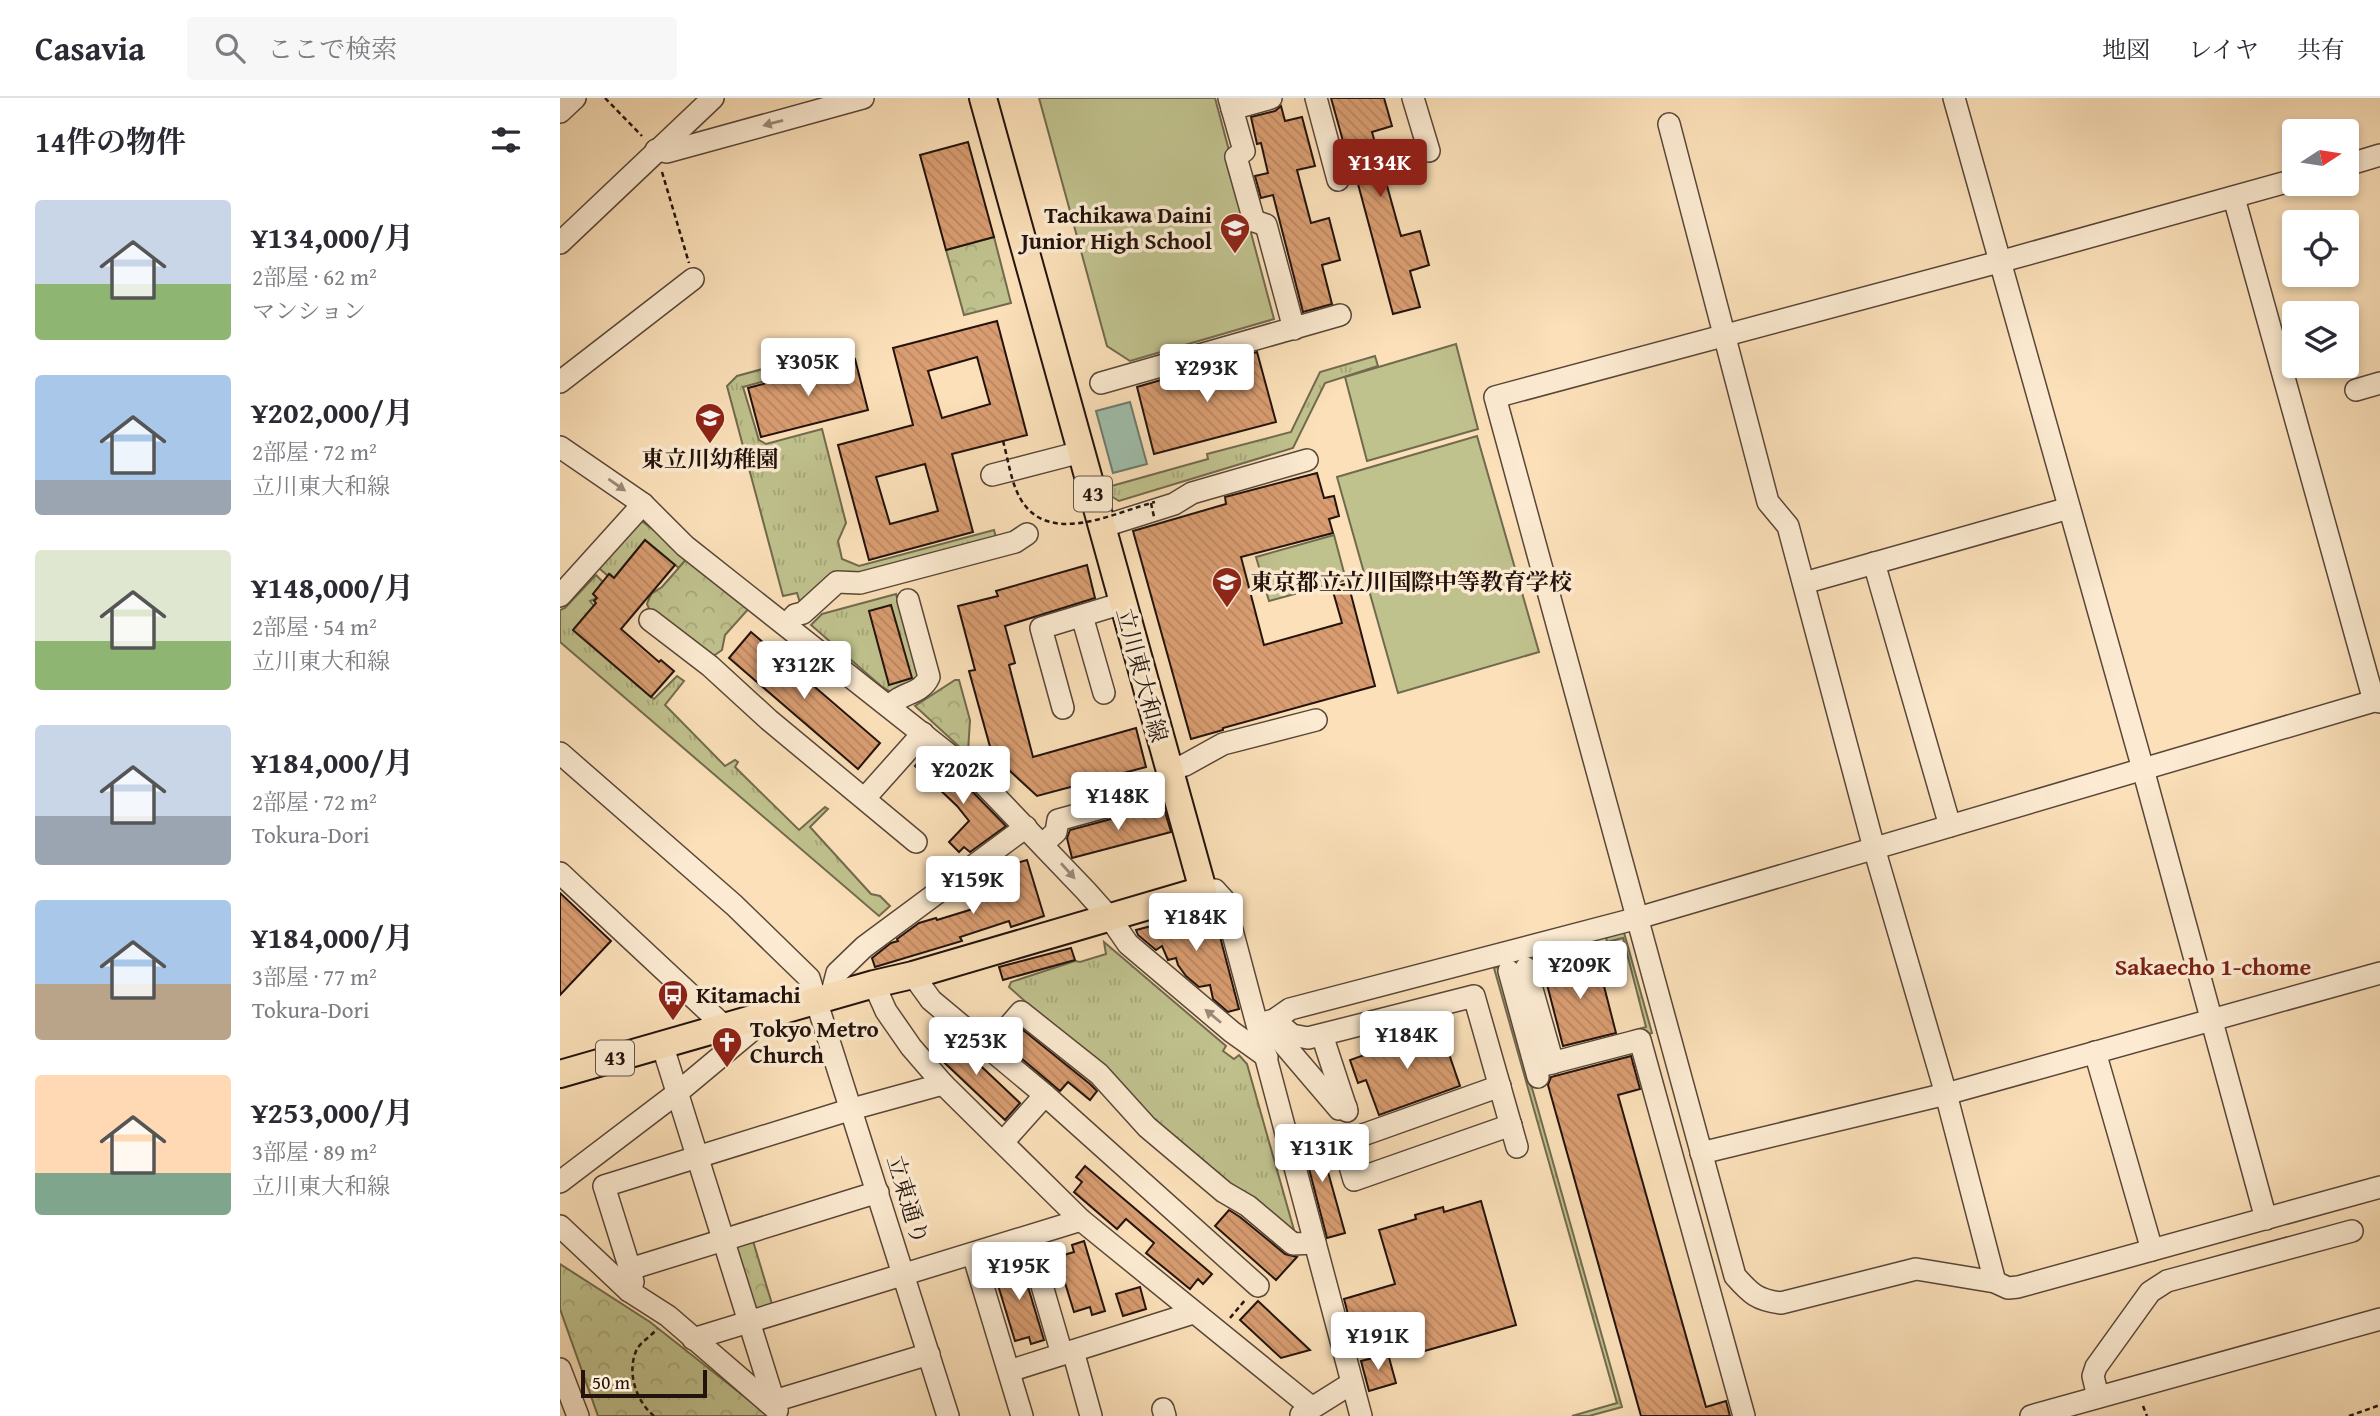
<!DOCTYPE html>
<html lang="ja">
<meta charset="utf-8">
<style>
body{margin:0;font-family:"Gentium Book Plus","Noto Serif JP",serif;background:#f7f7f7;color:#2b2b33;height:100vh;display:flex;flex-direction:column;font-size:26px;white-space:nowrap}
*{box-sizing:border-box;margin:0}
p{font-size:23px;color:#7c7c81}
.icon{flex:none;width:38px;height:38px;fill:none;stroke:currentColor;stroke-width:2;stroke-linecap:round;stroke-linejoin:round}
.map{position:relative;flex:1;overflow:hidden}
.panel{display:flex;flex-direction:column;background:#fff;width:560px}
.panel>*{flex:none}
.needle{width:46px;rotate:78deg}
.fabs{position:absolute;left:1722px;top:21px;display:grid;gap:14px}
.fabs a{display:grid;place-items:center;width:77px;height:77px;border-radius:7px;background:#fff;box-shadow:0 4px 10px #0003;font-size:35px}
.scale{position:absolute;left:21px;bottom:18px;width:126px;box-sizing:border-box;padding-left:7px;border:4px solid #23130d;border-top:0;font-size:19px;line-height:24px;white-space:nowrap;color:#23130d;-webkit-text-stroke:5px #fcebd2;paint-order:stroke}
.price{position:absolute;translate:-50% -60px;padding:0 16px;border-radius:7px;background:#fff;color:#222;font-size:23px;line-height:46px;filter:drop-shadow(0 2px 4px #0008)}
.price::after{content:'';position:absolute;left:50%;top:42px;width:21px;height:16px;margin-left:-10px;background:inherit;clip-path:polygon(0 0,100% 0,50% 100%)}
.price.on{background:#8f2418;color:#fff}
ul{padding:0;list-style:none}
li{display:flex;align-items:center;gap:21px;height:175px;padding:0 35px}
li span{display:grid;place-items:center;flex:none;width:196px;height:140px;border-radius:7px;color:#555}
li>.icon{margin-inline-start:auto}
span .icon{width:84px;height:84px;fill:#fffc;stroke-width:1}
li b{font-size:30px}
h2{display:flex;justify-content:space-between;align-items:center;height:84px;padding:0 35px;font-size:30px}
header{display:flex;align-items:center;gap:42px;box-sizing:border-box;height:98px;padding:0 35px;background:#fff;border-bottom:2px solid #e1e1e2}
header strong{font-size:33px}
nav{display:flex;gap:38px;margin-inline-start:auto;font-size:24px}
.search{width:490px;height:63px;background:#f7f7f7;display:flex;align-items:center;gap:18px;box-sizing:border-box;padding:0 24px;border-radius:7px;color:#7c7c81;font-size:26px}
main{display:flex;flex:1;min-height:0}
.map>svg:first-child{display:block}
.grass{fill:url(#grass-tufts);stroke:#726a4e;stroke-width:2}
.park{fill:url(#park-crowns);stroke:#726a4e;stroke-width:2}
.garden{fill:#c0c28e;stroke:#726a4e;stroke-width:2}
.water{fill:#9fbeab;stroke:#6d7a6c;stroke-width:2}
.building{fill:url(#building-back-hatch);stroke:#23130d;stroke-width:2;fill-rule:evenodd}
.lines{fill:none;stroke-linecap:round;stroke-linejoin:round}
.minor-casing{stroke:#594638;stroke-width:24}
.major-casing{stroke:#23130d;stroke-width:30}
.path{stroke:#23130d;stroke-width:2.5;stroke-dasharray:5 3.5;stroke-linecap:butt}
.minor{stroke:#fcebd2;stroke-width:21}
.major{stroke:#fbe0b9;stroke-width:26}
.path-bridge{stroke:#23130d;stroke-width:2.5;stroke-dasharray:5 3.5;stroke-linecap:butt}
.oneway{fill:#9a8a79}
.labels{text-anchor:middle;stroke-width:7;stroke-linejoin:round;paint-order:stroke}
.shield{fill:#fcebd2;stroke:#645448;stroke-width:2}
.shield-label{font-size:21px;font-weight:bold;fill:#23130d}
.poi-label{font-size:23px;font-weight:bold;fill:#23130d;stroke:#fcebd2;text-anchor:start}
.street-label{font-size:23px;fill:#23130d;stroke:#fcebd2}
.neighbourhood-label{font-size:24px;font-weight:bold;fill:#7a1f14;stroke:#fcebd2}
</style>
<header>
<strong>Casavia</strong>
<div class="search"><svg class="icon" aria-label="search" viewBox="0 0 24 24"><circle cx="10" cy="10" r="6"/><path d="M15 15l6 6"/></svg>ここで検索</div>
<nav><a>地図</a><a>レイヤ</a><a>共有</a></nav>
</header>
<main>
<section class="panel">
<h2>14件の物件<svg class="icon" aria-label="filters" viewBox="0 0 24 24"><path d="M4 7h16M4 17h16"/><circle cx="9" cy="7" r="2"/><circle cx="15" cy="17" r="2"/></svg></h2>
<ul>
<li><span style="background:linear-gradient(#c9d6e8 60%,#8fb573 0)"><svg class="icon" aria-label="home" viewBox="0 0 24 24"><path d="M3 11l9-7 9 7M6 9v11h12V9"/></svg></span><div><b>¥134,000/月</b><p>2部屋 · 62 m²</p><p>マンション</p></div></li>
<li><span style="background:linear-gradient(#a9c7e8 75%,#9aa5b1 0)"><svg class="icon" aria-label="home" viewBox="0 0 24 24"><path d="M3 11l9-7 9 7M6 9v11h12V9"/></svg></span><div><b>¥202,000/月</b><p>2部屋 · 72 m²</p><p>立川東大和線</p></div></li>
<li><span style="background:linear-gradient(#dfe7d0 65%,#8fb573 0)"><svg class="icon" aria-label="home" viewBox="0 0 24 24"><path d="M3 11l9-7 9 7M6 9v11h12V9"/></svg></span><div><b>¥148,000/月</b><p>2部屋 · 54 m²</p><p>立川東大和線</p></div></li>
<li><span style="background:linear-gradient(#c9d6e8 65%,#9aa5b1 0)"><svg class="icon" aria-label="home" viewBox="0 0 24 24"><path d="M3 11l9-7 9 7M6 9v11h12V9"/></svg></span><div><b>¥184,000/月</b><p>2部屋 · 72 m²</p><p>Tokura-Dori</p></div></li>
<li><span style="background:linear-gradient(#a9c7e8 60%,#b9a48a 0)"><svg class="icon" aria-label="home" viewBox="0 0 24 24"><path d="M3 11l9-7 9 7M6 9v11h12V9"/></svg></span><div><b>¥184,000/月</b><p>3部屋 · 77 m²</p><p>Tokura-Dori</p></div></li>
<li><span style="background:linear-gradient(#ffd9b3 70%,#7fa58c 0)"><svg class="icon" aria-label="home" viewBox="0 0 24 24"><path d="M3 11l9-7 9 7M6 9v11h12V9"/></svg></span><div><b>¥253,000/月</b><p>3部屋 · 89 m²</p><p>立川東大和線</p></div></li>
</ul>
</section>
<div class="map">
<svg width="1820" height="1318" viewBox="0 0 1820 1318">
<defs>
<pattern id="grass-tufts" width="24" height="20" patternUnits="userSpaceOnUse" patternTransform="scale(1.75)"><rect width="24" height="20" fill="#c0c28e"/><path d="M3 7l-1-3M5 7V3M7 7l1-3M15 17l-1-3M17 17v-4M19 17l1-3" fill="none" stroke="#a5a679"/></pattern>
<pattern id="park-crowns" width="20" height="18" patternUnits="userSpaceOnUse" patternTransform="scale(1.75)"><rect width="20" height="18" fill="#c0c28e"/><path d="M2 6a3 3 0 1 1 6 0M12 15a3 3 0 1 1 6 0" fill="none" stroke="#a5a679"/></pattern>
<pattern id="building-back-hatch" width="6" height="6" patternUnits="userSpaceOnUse" patternTransform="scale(1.75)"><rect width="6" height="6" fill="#d99d71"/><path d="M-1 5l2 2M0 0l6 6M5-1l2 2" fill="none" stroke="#ba8661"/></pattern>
</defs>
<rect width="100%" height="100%" fill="#fbe0b9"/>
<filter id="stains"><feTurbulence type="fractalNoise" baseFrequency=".00286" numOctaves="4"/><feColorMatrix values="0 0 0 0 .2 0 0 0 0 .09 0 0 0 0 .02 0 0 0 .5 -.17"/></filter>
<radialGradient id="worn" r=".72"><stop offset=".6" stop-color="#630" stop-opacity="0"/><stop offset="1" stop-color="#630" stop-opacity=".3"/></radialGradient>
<g class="grass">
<path d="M291,247L294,259L183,289L199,342L206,346L262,331L286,425L278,443L282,461L299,468L434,432L437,443L306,477L241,508L237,495L223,498L167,288L177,278Z"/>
<path d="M815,258L818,268L765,285L733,350L559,403L543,393L548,389L648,361L647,356L731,334L760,274Z"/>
<path d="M78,423L83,424L129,458L119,470L85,442L54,480L50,476L48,478L40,471V466Z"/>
<path d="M36,477L43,484L33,496L37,500L30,503L34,508L14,533L94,601L117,578L124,583L105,607L165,668L175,662L178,664L175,669L239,732L265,709L268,711L250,729L311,796L320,798L330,808L319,818L0,544V512L5,510Z"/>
<path d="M336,496L359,578L357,582L331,594L321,588L251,527L262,516Z"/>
<path d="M1063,831L1092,935L1072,940L1071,933L1086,929L1063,840L1047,844L1046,839Z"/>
<path d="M544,844L666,948L663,953L674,961L679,957L687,966L734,1132L728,1134L579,1013L539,969L449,889L451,884L515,863L520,864L546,856Z"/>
<path d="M971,861L939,873L1062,1309L1029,1318H1012L1057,1305L934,870Z"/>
</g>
<g class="park">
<path d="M434,139L451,205L404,217L386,152Z"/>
<path d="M129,458L192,507L165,537L162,552L152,559L91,515L87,506L91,496L102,489Z"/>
<path d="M395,582H399L410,622L408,654H405L355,608Z"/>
<path d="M193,1143L212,1206L199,1214L187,1206L170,1149Z"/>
<path d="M0,1166L90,1224L209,1318H38L0,1211Z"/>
</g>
<g class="garden">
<path d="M479,0H655L714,221L570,263L547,248Z"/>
<path d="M896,246L918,331L807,363L785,279Z"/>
<path d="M917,338L979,554L838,595L777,379Z"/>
<path d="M774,437L786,482L709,503L696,459Z"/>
</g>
<path class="water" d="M570,304L587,366L553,375L536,313Z"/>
<g class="building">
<path d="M771,0H824L832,28L812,34L841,138L860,133L869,167L850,173L860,209L833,216L791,60L788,61Z"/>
<path d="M721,8L725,23L742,19L755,68L737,72L751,125L769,120L780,162L762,167L772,206L743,214L713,97L701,100L695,78L708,75L701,45L697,46L691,19L715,13Z"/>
<path d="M408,44L434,139L386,152L360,57Z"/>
<path d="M437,223L467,337L392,356L413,434L309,462L278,347L353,327L333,250ZM417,259L430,306L382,320L368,273ZM365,366L378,413L330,426L316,379Z"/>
<path d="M697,254L716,324L594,356L577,289Z"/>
<path d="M295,261L308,312L201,339L188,290Z"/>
<path d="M757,375L764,400L774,398L779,418L769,421L773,435L681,459L704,547L782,525L772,490L788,485L815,588L663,630V632L631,641L573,433L666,406L665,399Z"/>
<path d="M85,442L115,467L61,531L99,564L101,562L114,573L91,599L13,532L36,505L34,503L37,500L33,496L49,476L54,480Z"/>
<path d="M527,467L535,500L445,528L455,565L449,567L473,659L576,630L586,669L477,698L438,662L434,663L409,573L415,572L398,508L438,498L436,493Z"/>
<path d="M331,507L352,580L329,587L309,513Z"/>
<path d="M191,534L320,645L298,671L169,560Z"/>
<path d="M366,655L407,688L446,728L410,754L404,749L399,754L389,744L409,723L397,708L355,668Z"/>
<path d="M603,707L611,734L512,760L507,740L510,732Z"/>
<path d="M467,762L484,818L451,829L449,823L400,839L402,843L315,869L312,860L331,845L338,843L337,841L359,825L376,820L377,822L416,810L411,795L437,786L433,772Z"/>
<path d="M0,795L51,843L0,897Z"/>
<path d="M653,812L679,911L668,914L653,901L650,887L639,889L626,878L618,867L616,860L608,862L602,848L596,852L578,837L576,832Z"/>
<path d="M511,850L515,862L443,882L439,869Z"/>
<path d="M1036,857L1056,935L1003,948L983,871Z"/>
<path d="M880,930L900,988L819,1017L806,982L798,985L790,962Z"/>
<path d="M463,932L530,986L537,993L530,1002L508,984L500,993L448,949Z"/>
<path d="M387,936L460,1005L445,1022L372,953Z"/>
<path d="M1071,958L1080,991L1058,997L1146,1309L1166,1303L1170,1318H1081L988,987L991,979Z"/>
<path d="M756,1031L785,1135L767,1140L740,1036Z"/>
<path d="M525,1068L652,1176L643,1186L638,1181L630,1191L586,1155L594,1145L566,1121L557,1131L514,1094L522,1084L516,1079Z"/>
<path d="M921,1103L956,1227L854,1256L845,1224L794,1239L784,1201L835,1186L819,1132L856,1121L855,1117L883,1109L884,1114Z"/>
<path d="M669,1112L680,1119L725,1156L737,1159L716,1182L655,1128Z"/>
<path d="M524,1143L545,1213L532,1217L530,1209L514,1214L497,1159L514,1154L512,1147Z"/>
<path d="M459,1159L484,1242L471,1246L469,1239L455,1243L434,1174L448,1170L446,1163Z"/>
<path d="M580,1189L586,1211L563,1218L556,1196Z"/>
<path d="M698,1203L750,1252L721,1260L680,1222Z"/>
<path d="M828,1256L836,1285L809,1293L801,1263Z"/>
</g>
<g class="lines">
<g class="minor-casing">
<g id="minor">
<path d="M669,0L684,53L676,59L694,123L706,127L734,231"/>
<path d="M756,0L778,82"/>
<path d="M853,0L869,53"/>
<path d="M1394,0L1583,671L1706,1121"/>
<path d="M672,11L711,0"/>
<path d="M0,14L15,0"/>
<path d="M1109,26L1208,404L1228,428L1314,750L1386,996L1435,1184"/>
<path d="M96,52L107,54L303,0"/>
<path d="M1787,67L1820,57"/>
<path d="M1734,82L1439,164L935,299L1175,1178C1191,1196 1197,1202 1221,1205L1356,1171L1435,1184L1448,1190L1458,1189L1820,1089"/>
<path d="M1674,100L1814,603"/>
<path d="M0,145L153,0"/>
<path d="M0,284L133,181"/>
<path d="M541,285L780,217"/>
<path d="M1796,292L1820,285"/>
<path d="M0,349L83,406L125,448L416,678L526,793L550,820L568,846L672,934L707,959"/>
<path d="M432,377L521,354"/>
<path d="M541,429L614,406L632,395L747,362"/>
<path d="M1314,465L1390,728"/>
<path d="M1244,485L1509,410"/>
<path d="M0,498L83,406"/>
<path d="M522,518L544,595"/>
<path d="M90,522L150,568L209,622L356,744"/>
<path d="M226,527L235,517L243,515L277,484L300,485L455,444L467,436"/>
<path d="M330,608C341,594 361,597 369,579L348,502"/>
<path d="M503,610L481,530L563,505"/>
<path d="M0,655L174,807L249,880L388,1318"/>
<path d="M609,672L625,667L663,646L756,622"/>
<path d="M305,700L363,635"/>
<path d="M483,746L496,734L498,722L614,690"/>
<path d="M0,775L164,928"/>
<path d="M643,792H655L664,802L801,1318"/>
<path d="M966,870L993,965"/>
<path d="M949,873L978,979"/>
<path d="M353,877L371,902L485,997L698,1188"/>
<path d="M314,886L326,913L351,949L383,986L521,1122L751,1309"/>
<path d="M271,898L277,875L304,849L466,729"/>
<path d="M714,922L732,937L748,940L914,898L957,1049"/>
<path d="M699,926L714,922L730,911L1078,820L1814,603L1820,604"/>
<path d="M716,928L721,943L779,1011L786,1009"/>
<path d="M762,937L787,1013"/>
<path d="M102,946L217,1313"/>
<path d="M430,950L461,914L539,976L587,1029L664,1094L688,1108L733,1146L755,1145"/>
<path d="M1535,954L1592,1152"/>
<path d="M976,969L1080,942L1184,1318"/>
<path d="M940,988L783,1044L794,1082L951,1027"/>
<path d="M443,1044L485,997"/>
<path d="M1141,1055L1386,996L1820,875"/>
<path d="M0,1084L117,995L190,934L202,918"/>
<path d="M0,1128L69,1193L108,1218L217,1312"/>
<path d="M413,1156L462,1318"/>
<path d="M473,1157L502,1256"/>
<path d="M70,1171L318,1094"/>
<path d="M69,1193L73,1184L70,1171L44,1088L292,1011L383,986"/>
<path d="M133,1241L521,1122"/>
<path d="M513,1253L531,1318"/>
<path d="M0,1271L18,1318"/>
<path d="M449,1273L633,1215"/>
<path d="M1538,1299L1533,1278L1536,1269L1590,1194L1607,1183L1792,1133"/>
<path d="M214,1303L369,1256"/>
<path d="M603,1311L605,1318"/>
<path d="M741,1317L792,1285"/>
<path d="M1471,1318L1820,1221"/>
</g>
</g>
<g class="major-casing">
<path id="major" d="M0,976L314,886L353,877L643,792L423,0"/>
</g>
<g class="path">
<path d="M45,0L82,38"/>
<path d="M102,74L129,165"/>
<path d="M670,1220L686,1201"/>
<path d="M1583,1308L1587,1318"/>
<path d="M94,1318C76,1303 66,1274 77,1251C81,1244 91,1238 97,1231"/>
<path d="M1789,1318L1820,1307"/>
</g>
<use href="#minor" class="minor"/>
<use href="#major" class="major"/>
<g class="path-bridge">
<path d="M443,343C448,361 451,384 460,400C488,450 555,414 595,404"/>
<path d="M591,405L594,419"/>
</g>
</g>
<defs><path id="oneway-solid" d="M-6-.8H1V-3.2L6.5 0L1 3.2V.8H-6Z" transform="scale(1.75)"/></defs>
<g class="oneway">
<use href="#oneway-solid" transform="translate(213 25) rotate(165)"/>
<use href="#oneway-solid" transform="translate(57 387) rotate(35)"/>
<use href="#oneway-solid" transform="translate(508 773) rotate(48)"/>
<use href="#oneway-solid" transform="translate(653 918) rotate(-140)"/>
</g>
<defs>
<g id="school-pin" transform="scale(1.575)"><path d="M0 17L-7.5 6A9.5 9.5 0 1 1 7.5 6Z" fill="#8f2418" stroke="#fcebd2"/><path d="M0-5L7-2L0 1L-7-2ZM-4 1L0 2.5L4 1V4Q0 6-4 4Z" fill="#fff"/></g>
<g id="bus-pin" transform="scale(1.575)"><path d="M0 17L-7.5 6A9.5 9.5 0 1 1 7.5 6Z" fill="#8f2418" stroke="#fcebd2"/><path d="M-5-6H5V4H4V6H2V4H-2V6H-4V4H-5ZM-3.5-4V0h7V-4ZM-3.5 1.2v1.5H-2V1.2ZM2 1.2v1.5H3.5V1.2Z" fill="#fff"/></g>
<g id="church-pin" transform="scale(1.575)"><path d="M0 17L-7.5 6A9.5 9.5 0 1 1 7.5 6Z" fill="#8f2418" stroke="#fcebd2"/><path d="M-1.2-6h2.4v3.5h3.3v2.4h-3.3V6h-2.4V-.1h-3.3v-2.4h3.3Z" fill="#fff"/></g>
</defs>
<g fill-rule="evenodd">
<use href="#school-pin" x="675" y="130"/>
<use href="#school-pin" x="150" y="320"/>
<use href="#school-pin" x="667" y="484"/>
<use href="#bus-pin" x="113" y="897"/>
<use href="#church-pin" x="167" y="944"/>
</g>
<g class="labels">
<g class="shield">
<rect x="514" y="378.5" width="38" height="35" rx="5"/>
<rect x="36" y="942.5" width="38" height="35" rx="5"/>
</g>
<g class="shield-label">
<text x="533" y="403">43</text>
<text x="55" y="967">43</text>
</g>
<g class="poi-label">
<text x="652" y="125" text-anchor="end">Tachikawa Daini<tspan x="652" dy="26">Junior High School</tspan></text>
<text x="150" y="369" text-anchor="middle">東立川幼稚園</text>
<text x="690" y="492">東京都立立川国際中等教育学校</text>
<text x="136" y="905">Kitamachi</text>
<text x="190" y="939">Tokyo Metro<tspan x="190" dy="26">Church</tspan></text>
</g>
<g class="street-label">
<text transform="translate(582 577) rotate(75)" y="8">立川東大和線</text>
<text transform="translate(348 1102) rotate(73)" y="8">立東通り</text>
</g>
<g class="neighbourhood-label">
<text x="1653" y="877">Sakaecho 1-chome</text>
</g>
</g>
<rect width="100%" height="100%" filter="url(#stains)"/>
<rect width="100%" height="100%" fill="url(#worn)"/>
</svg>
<div class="fabs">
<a><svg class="needle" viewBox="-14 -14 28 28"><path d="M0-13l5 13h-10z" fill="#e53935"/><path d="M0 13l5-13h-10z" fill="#7c7c81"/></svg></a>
<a><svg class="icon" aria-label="locate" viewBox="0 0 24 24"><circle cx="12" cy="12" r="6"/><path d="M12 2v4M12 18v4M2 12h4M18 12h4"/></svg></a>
<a><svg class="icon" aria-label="layers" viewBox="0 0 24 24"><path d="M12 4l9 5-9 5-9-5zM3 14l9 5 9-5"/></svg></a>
</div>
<div class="scale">50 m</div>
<b class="price on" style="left:820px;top:101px">¥134K</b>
<b class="price" style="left:248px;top:300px">¥305K</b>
<b class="price" style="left:647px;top:306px">¥293K</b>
<b class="price" style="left:244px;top:603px">¥312K</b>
<b class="price" style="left:403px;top:708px">¥202K</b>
<b class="price" style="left:558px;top:734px">¥148K</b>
<b class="price" style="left:413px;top:818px">¥159K</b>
<b class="price" style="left:636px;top:855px">¥184K</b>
<b class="price" style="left:1020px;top:903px">¥209K</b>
<b class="price" style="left:847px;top:973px">¥184K</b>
<b class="price" style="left:416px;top:979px">¥253K</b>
<b class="price" style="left:762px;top:1086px">¥131K</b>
<b class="price" style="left:459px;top:1204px">¥195K</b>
<b class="price" style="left:818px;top:1274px">¥191K</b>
</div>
</main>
